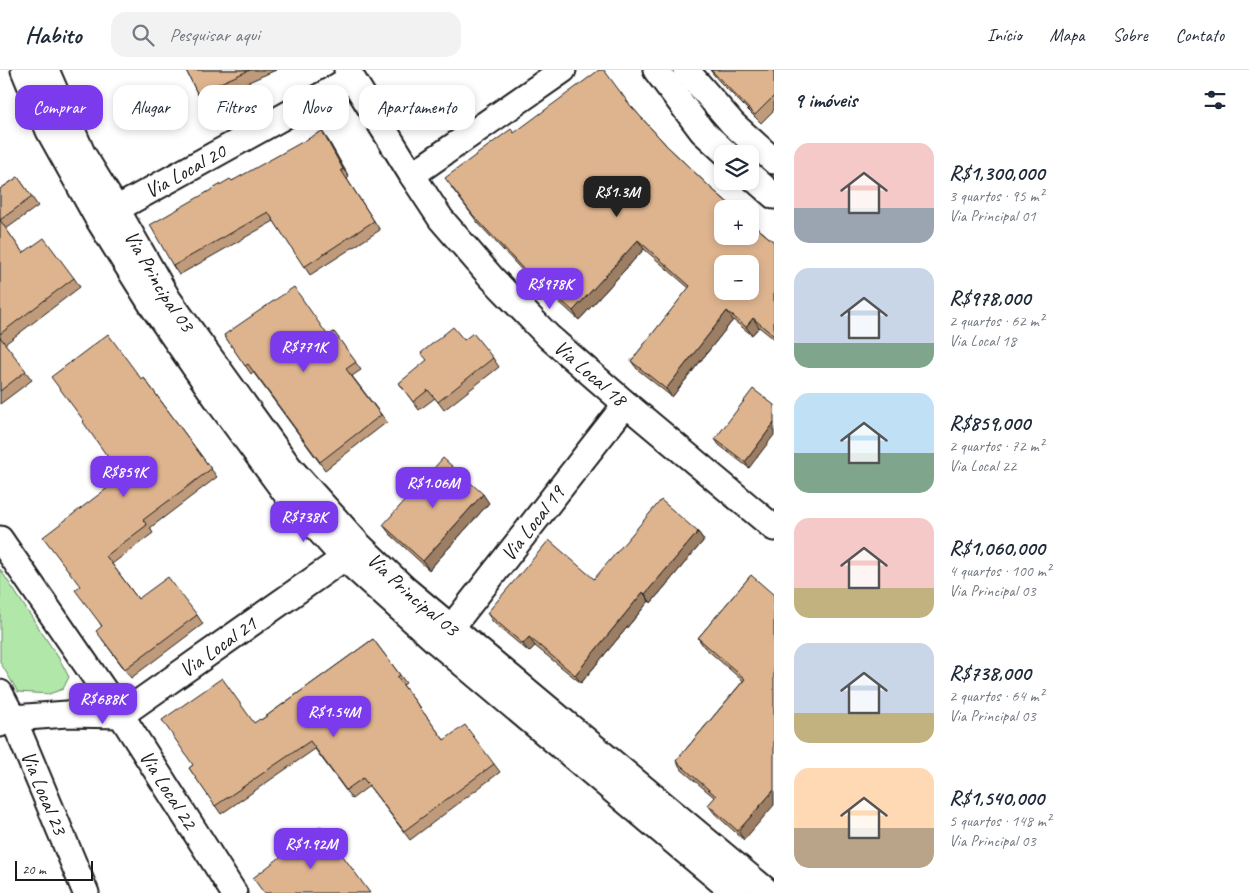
<!DOCTYPE html>
<html lang="pt">
<meta charset="utf-8">
<style>
body{margin:0;font-family:Caveat,sans-serif;background:#f2f2f3;color:#1f2937;height:100vh;display:flex;flex-direction:column;font-size:19px;white-space:nowrap}
*{box-sizing:border-box;margin:0}
p{font-size:16px;color:#747a83}
.icon{flex:none;width:28px;height:28px;fill:none;stroke:currentColor;stroke-width:2;stroke-linecap:round;stroke-linejoin:round}
.map{position:relative;flex:1;overflow:hidden}
.panel{display:flex;flex-direction:column;background:#fff;width:475px}
.panel>*{flex:none}
.guide{position:absolute;left:15px;top:15px;width:475px;height:45px;display:flex;gap:10px}
.controls{position:absolute;left:714px;top:75px;display:grid;gap:10px}
.controls a{display:grid;place-items:center;width:45px;height:45px;border-radius:10px;background:#fff;box-shadow:0 2px 8px #0003;font-size:25px}
.scale{position:absolute;left:15px;bottom:12px;width:78px;box-sizing:border-box;padding-left:5px;border:2px solid #1c1c1c;border-top:0;font-size:14px;line-height:18px;white-space:nowrap;color:#1c1c1c;-webkit-text-stroke:4px #fff;paint-order:stroke}
.price{position:absolute;translate:-50% -42px;padding:0 11px;border-radius:10px;background:#7c3aed;color:#fff;font-size:16px;line-height:32px;filter:drop-shadow(0 1px 2px #0008)}
.price::after{content:'';position:absolute;left:50%;top:30px;width:15px;height:11px;margin-left:-8px;background:inherit;clip-path:polygon(0 0,100% 0,50% 100%)}
.price.selected{background:#222;color:#fff}
ul{padding:0;list-style:none}
li{display:flex;align-items:center;gap:15px;height:125px;padding:0 20px}
li span{display:grid;place-items:center;flex:none;width:140px;height:100px;border-radius:15px;color:#555}
li>.icon{margin-inline-start:auto}
span .icon{width:60px;height:60px;fill:#fffc;stroke-width:1}
li b{font-size:21px}
h2{display:flex;justify-content:space-between;align-items:center;height:60px;padding:0 20px;font-size:21px}
.tag{padding:0 18px;border-radius:15px;background:#fff;box-shadow:0 2px 8px #0003;font-size:18px;line-height:45px}
.tag.selected{background:#7c3aed;color:#fff}
header{display:flex;align-items:center;gap:30px;box-sizing:border-box;height:70px;padding:0 25px;background:#fff;border-bottom:1px solid #e0e1e3}
header strong{font-size:24px}
nav{display:flex;gap:28px;margin-inline-start:auto;font-size:18px}
.search{width:350px;height:45px;background:#f2f2f3;display:flex;align-items:center;gap:12px;box-sizing:border-box;padding:0 18px;border-radius:15px;color:#747a83;font-size:19px}
main{display:flex;flex:1;min-height:0}
.map>svg:first-child{display:block}
.green{fill:#b1e7a9;stroke:#668262}
.lines{fill:none;stroke-linecap:round;stroke-linejoin:round}
.street-casing{stroke:#1c1c1c;stroke-width:29}
.street{stroke:#fff;stroke-width:25}
.wall{fill:#bf9b7b;stroke:#1c1c1c}
.shaded-wall{fill:#9b7e64;stroke:#1c1c1c}
.building{fill:#deb48f;stroke:#1c1c1c;fill-rule:evenodd}
.labels{text-anchor:middle;stroke-width:5;stroke-linejoin:round;paint-order:stroke}
.street-label{font-size:21px;fill:#1c1c1c;stroke:#fff}
</style>
<header>
<strong>Habito</strong>
<div class="search"><svg class="icon" aria-label="search" viewBox="0 0 24 24"><circle cx="10" cy="10" r="6"/><path d="M15 15l6 6"/></svg>Pesquisar aqui</div>
<nav><a>Início</a><a>Mapa</a><a>Sobre</a><a>Contato</a></nav>
</header>
<main>
<div class="map">
<svg width="774" height="823" viewBox="0 0 774 823">
<rect width="100%" height="100%" fill="#fff"/>
<filter id="ink" filterUnits="userSpaceOnUse"><feTurbulence type="fractalNoise" baseFrequency=".02" numOctaves="2"/><feDisplacementMap in="SourceGraphic" scale="10" xChannelSelector="R" yChannelSelector="G"/><feConvolveMatrix kernelMatrix="1 2 1 2 8 2 1 2 1" color-interpolation-filters="sRGB"/></filter>
<g filter="url(#ink)">
<path class="green" d="M0,499L60,590L69,607L63,619L49,624L18,622L0,592Z"/>
<g class="lines">
<g class="street-casing">
<g id="street">
<path d="M24,0L49,61L98,149L153,237L223,338L287,425L344,488L437,572L735,823"/>
<path id="s1" d="M46,0L82,83L117,140L168,229L289,397L358,474L405,519L769,823"/>
<path id="s2" d="M347,0L412,105L441,149L491,207L549,267L626,334L774,458"/>
<path d="M656,0L702,61L727,84"/>
<path d="M686,0L733,54L774,91"/>
<path d="M412,105L563,0"/>
<path d="M750,105L774,126"/>
<path id="s3" d="M102,147L328,22L351,8"/>
<path id="s4" d="M0,469L121,645L234,823"/>
<path id="s5" d="M439,569L451,558L626,334"/>
<path id="s6" d="M0,623L13,648L86,823"/>
<path id="s7" d="M0,654L13,648L67,644L121,645L344,488L356,476"/>
</g>
</g>
<use href="#street" class="street"/>
</g>
<g class="wall">
<path d="M186,0H276L203,32L197,23Z"/>
<path d="M710,0H774V40L761,53L719,11Z"/>
<path d="M630,35L667,76L712,119L774,172V269L759,257L752,265L733,250L672,327L637,299L631,291L689,218L644,179L579,250L533,208L531,210L478,153L451,117L514,63Z"/>
<path d="M328,70L349,107L347,109L380,160L310,205L274,151L179,205L173,196L232,111Z"/>
<path d="M18,107L38,136L6,159L23,183L74,208L80,217L5,274L32,310L0,334V119Z"/>
<path d="M334,262L361,300L352,306L387,352L325,400L253,302L251,304L224,265L328,266Z"/>
<path d="M464,270L493,288L499,297L444,340L435,328L419,340L399,313Z"/>
<path d="M144,308L217,407L150,458L153,463L112,494L138,529L197,545L203,554L131,608L102,569V557L80,516L122,407L142,310Z"/>
<path d="M774,335L749,398L719,375L715,369Z"/>
<path d="M489,433L429,500L390,464L383,455Z"/>
<path d="M698,462L704,470L651,533L649,531L581,613L535,576L529,582L493,552L487,543L594,509Z"/>
<path d="M751,505L744,770L715,744L708,735L715,728L682,700L676,691L743,611L704,577L698,568Z"/>
<path d="M373,569L406,613L403,615L444,670L494,694L500,702L410,770L369,716L352,729L315,679L221,744L189,698L254,653L261,650Z"/>
</g>
<g class="shaded-wall">
<path d="M322,61L328,70L349,107L343,99Z"/>
<path d="M638,170L644,179L579,250L573,241Z"/>
<path d="M727,241L733,250L672,327L666,319Z"/>
<path d="M753,248L759,257L752,265L746,257Z"/>
<path d="M774,353V365L749,398L745,392Z"/>
<path d="M483,424L489,433L429,500L423,491Z"/>
<path d="M698,462L704,470L651,533L645,524Z"/>
<path d="M643,522L649,531L581,613L575,605Z"/>
<path d="M529,567L535,576L529,582L523,574Z"/>
<path d="M774,720V735L744,770L738,761Z"/>
</g>
<g class="building">
<path d="M186,0H250L197,23Z"/>
<path d="M599,0H604L630,35L667,76L712,119L735,139H722V166H750V152L774,172V266L753,248L746,257L727,241L666,319L631,291L690,216L638,170L573,241L527,200L525,201L472,144L445,108L511,59L514,63ZM722,194H750V221H722Z"/>
<path d="M711,0H774V26L755,45Z"/>
<path d="M322,61L343,99L341,100L374,151L304,197L268,142L173,196L150,155L230,109L232,111Z"/>
<path d="M18,107L32,127L0,150V119Z"/>
<path d="M0,150L23,183L44,168L74,208L0,264Z"/>
<path d="M294,217L328,266L334,262L356,292L346,299L381,345L320,392L248,294L245,296L224,265Z"/>
<path d="M453,257L464,270L473,263L493,288L438,332L428,320L413,332L399,313L427,290L421,283Z"/>
<path d="M108,264L142,310L144,308L211,399L143,450L147,455L106,486L138,529L168,507L197,545L125,599L96,561L102,556L75,520L80,516L43,467L122,407L83,352L84,351L51,307Z"/>
<path d="M0,267L26,301L0,321Z"/>
<path d="M753,319L774,335V353L745,392L715,369Z"/>
<path d="M443,388L483,424L423,491L383,455Z"/>
<path d="M661,430L698,462L645,524L643,522L575,605L529,567L523,574L487,543L549,470L594,509Z"/>
<path d="M751,505L774,525V720L738,761L708,735L716,726L676,691L745,609L698,568Z"/>
<path d="M373,569L400,605L397,607L444,670L465,655L494,694L404,761L363,708L346,720L310,671L215,736L189,698L193,695L162,650L222,608L254,653L260,649L261,650Z"/>
<path d="M321,756L370,823H264L253,808Z"/>
</g>
</g>
<g class="labels">
<g class="street-label">
<text dy="7" stroke="none"><textPath href="#s3" startOffset="95">Via Local 20</textPath></text>
<text dy="7" stroke="none"><textPath href="#s1" startOffset="240">Via Principal 03</textPath></text>
<text dy="7" stroke="none"><textPath href="#s2" startOffset="391">Via Local 18</textPath></text>
<text dy="7" stroke="none"><textPath href="#s5" startOffset="149">Via Local 19</textPath></text>
<text dy="7" stroke="none"><textPath href="#s1" startOffset="645">Via Principal 03</textPath></text>
<text dy="7" stroke="none"><textPath href="#s7" startOffset="241">Via Local 21</textPath></text>
<text dy="7" stroke="none"><textPath href="#s4" startOffset="302">Via Local 22</textPath></text>
<text dy="7" stroke="none"><textPath href="#s6" startOffset="109">Via Local 23</textPath></text>
</g>
</g>
</svg>
<div class="controls">
<a><svg class="icon" aria-label="layers" viewBox="0 0 24 24"><path d="M12 4l9 5-9 5-9-5zM3 14l9 5 9-5"/></svg></a>
<a>+</a>
<a>−</a>
</div>
<div class="scale">20 m</div>
<b class="price selected" style="left:617px;top:148px">R$1.3M</b>
<b class="price" style="left:550px;top:240px">R$978K</b>
<b class="price" style="left:304px;top:303px">R$771K</b>
<b class="price" style="left:124px;top:428px">R$859K</b>
<b class="price" style="left:433px;top:439px">R$1.06M</b>
<b class="price" style="left:304px;top:473px">R$738K</b>
<b class="price" style="left:103px;top:655px">R$688K</b>
<b class="price" style="left:334px;top:668px">R$1.54M</b>
<b class="price" style="left:311px;top:800px">R$1.92M</b>
<div class="guide">
<a class="tag selected">Comprar</a>
<a class="tag">Alugar</a>
<a class="tag">Filtros</a>
<a class="tag">Novo</a>
<a class="tag">Apartamento</a>
</div>
</div>
<section class="panel">
<h2>9 imóveis<svg class="icon" aria-label="filters" viewBox="0 0 24 24"><path d="M4 7h16M4 17h16"/><circle cx="9" cy="7" r="2"/><circle cx="15" cy="17" r="2"/></svg></h2>
<ul>
<li><span style="background:linear-gradient(#f6c9c9 65%,#9aa5b1 0)"><svg class="icon" aria-label="home" viewBox="0 0 24 24"><path d="M3 11l9-7 9 7M6 9v11h12V9"/></svg></span><div><b>R$1,300,000</b><p>3 quartos · 95 m²</p><p>Via Principal 01</p></div></li>
<li><span style="background:linear-gradient(#c9d6e8 75%,#7fa58c 0)"><svg class="icon" aria-label="home" viewBox="0 0 24 24"><path d="M3 11l9-7 9 7M6 9v11h12V9"/></svg></span><div><b>R$978,000</b><p>2 quartos · 62 m²</p><p>Via Local 18</p></div></li>
<li><span style="background:linear-gradient(#bfe0f5 60%,#7fa58c 0)"><svg class="icon" aria-label="home" viewBox="0 0 24 24"><path d="M3 11l9-7 9 7M6 9v11h12V9"/></svg></span><div><b>R$859,000</b><p>2 quartos · 72 m²</p><p>Via Local 22</p></div></li>
<li><span style="background:linear-gradient(#f6c9c9 70%,#c2b280 0)"><svg class="icon" aria-label="home" viewBox="0 0 24 24"><path d="M3 11l9-7 9 7M6 9v11h12V9"/></svg></span><div><b>R$1,060,000</b><p>4 quartos · 100 m²</p><p>Via Principal 03</p></div></li>
<li><span style="background:linear-gradient(#c9d6e8 70%,#c2b280 0)"><svg class="icon" aria-label="home" viewBox="0 0 24 24"><path d="M3 11l9-7 9 7M6 9v11h12V9"/></svg></span><div><b>R$738,000</b><p>2 quartos · 64 m²</p><p>Via Principal 03</p></div></li>
<li><span style="background:linear-gradient(#ffd9b3 60%,#b9a48a 0)"><svg class="icon" aria-label="home" viewBox="0 0 24 24"><path d="M3 11l9-7 9 7M6 9v11h12V9"/></svg></span><div><b>R$1,540,000</b><p>5 quartos · 148 m²</p><p>Via Principal 03</p></div></li>
</ul>
</section>
</main>
